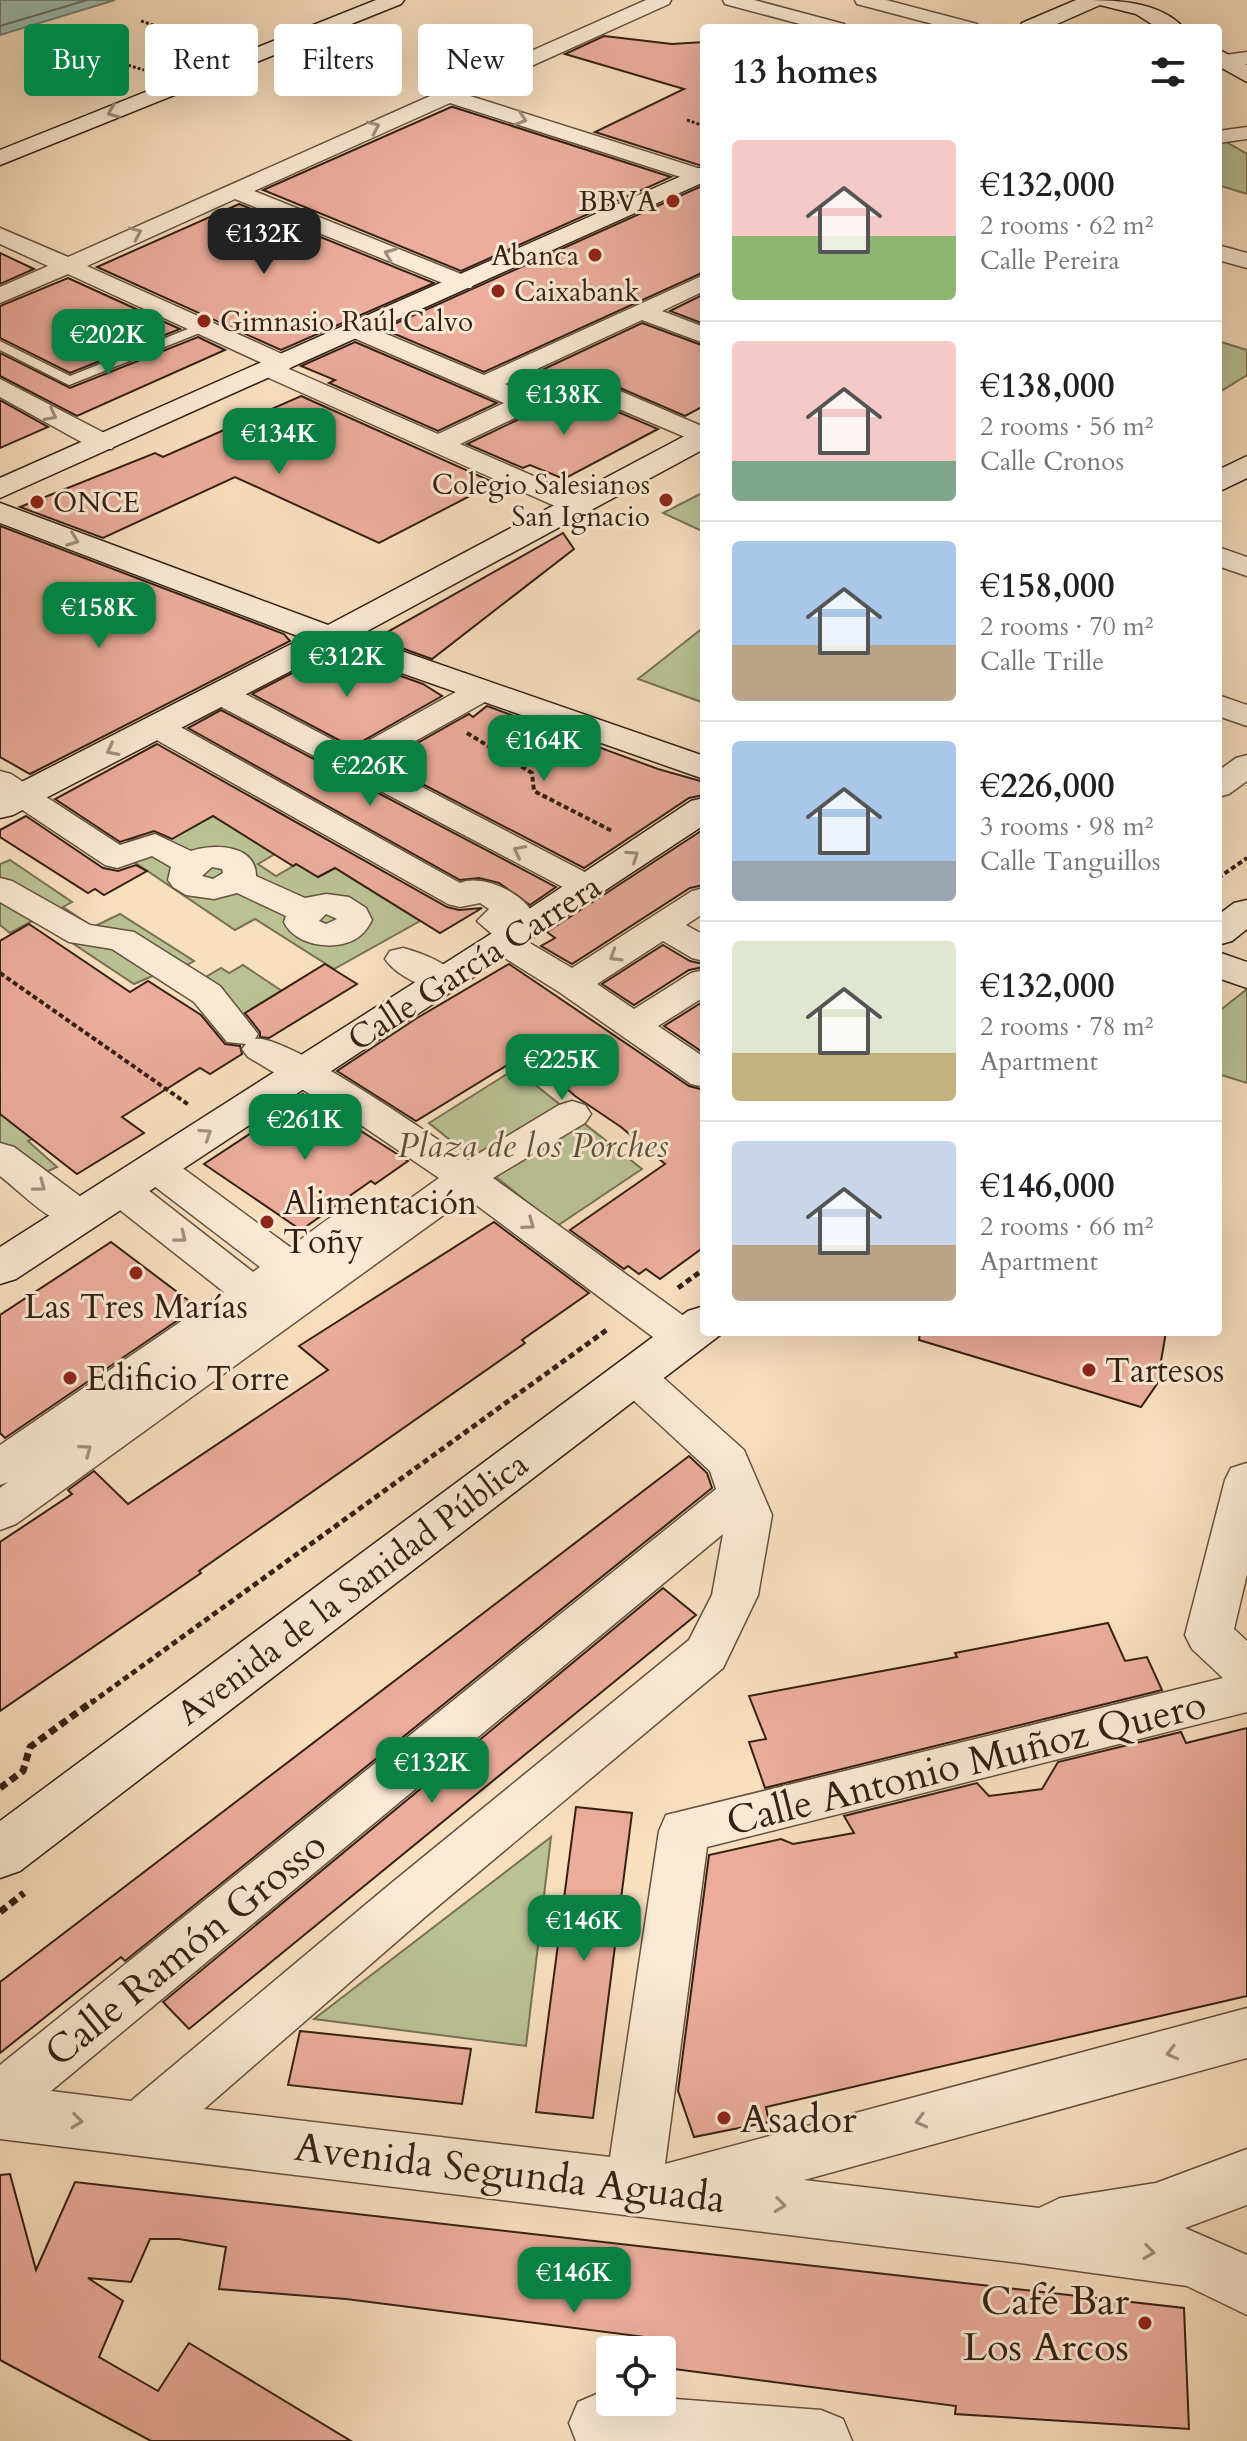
<!DOCTYPE html>
<meta charset="utf-8">
<style>
body{margin:0;font-family:Cardo,serif;background:#f2f2f2;color:#202124;height:100vh;display:flex;flex-direction:column;font-size:30px;white-space:nowrap}
*{box-sizing:border-box;margin:0}
p{font-size:26px;color:#757577}
.icon{flex:none;width:44px;height:44px;fill:none;stroke:currentColor;stroke-width:2;stroke-linecap:round;stroke-linejoin:round}
.map{position:relative;flex:1;overflow:hidden}
.panel{position:absolute;left:700px;top:24px;width:522px;height:1312px;display:flex;flex-direction:column;background:#fff;border-radius:8px;box-shadow:0 8px 32px #0002}
.panel>*{flex:none}
.top-card{position:absolute;left:24px;top:24px;width:556px;height:72px;display:flex;gap:16px}
.buttons{position:absolute;left:596px;top:2336px;display:grid;gap:16px}
.buttons a{display:grid;place-items:center;width:80px;height:80px;border-radius:8px;background:#fff;box-shadow:0 8px 32px #0002;font-size:40px}
.price{position:absolute;translate:-50% -68px;padding:0 18px;border-radius:16px;background:#0b8043;color:#fff;font-size:26px;line-height:52px;filter:drop-shadow(0 2px 4px #0008)}
.price::after{content:'';position:absolute;left:50%;top:48px;width:24px;height:18px;margin-left:-12px;background:inherit;clip-path:polygon(0 0,100% 0,50% 100%)}
.price.on{background:#222;color:#fff}
ul{padding:0;list-style:none}
li{display:flex;align-items:center;gap:24px;height:200px;padding:0 32px}
li+li{border-top:2px solid #e0e0e0}
li span{display:grid;place-items:center;flex:none;width:224px;height:160px;border-radius:8px;color:#555}
li>.icon{margin-inline-start:auto}
span .icon{width:96px;height:96px;fill:#fffc;stroke-width:1}
li b{font-size:34px}
h2{display:flex;justify-content:space-between;align-items:center;height:96px;padding:0 32px;font-size:34px}
.pill{padding:0 28px;border-radius:8px;background:#fff;box-shadow:0 8px 32px #0002;font-size:28px;line-height:72px}
.pill.on{background:#0b8043;color:#fff}
.map>svg:first-child{display:block}
.green{fill:#bac294;stroke:#787154;stroke-width:2}
.water{fill:#9dbdb1;stroke:#737e73;stroke-width:2}
.lines{fill:none;stroke-linecap:round;stroke-linejoin:round}
.shore{stroke:#696e63;stroke-width:2}
.building{fill:#ecad9c;stroke:#352015;stroke-width:2}
.lane-casing{stroke:#66503f;stroke-width:3}
.street-casing{stroke:#66503f;stroke-width:3}
.secondary-casing{stroke:#352015;stroke-width:3}
.path-far3{stroke:#352015;stroke-width:3;stroke-dasharray:3 2;stroke-linecap:butt}
.path-far2{stroke:#352015;stroke-width:4;stroke-dasharray:5 3;stroke-linecap:butt}
.path-far1{stroke:#352015;stroke-width:5;stroke-dasharray:6 4;stroke-linecap:butt}
.path{stroke:#352015;stroke-width:7;stroke-dasharray:8 5;stroke-linecap:butt}
.lane{fill:#faead5;fill-rule:evenodd}
.street{fill:#faead5;fill-rule:evenodd}
.secondary{fill:#faead5;fill-rule:evenodd}
.oneway{stroke:#a18f7f}
.poi-dot{fill:#8f2418;stroke:#faead5;stroke-width:3}
.labels{text-anchor:middle;stroke-width:6;stroke-linejoin:round;paint-order:stroke}
.far-poi-label{font-size:28px;fill:#352015;stroke:#faead5;text-anchor:end}
.street-label{font-size:34px;fill:#352015;stroke:#faead5}
.park-label{font-size:34px;font-style:italic;fill:#5d513b;stroke:#faead5}
.poi-label{font-size:34px;fill:#352015;stroke:#faead5;text-anchor:start}
.near-street-label{font-size:40px;fill:#352015;stroke:#faead5}
.near-poi-label{font-size:40px;fill:#352015;stroke:#faead5;text-anchor:start}
</style>
<div class="map">
<svg width="1247" height="2441" viewBox="0 0 1247 2441">
<rect width="100%" height="100%" fill="#f8dfbe"/>
<filter id="stains"><feTurbulence type="fractalNoise" baseFrequency=".0025" numOctaves="4"/><feColorMatrix values="0 0 0 0 .2 0 0 0 0 .09 0 0 0 0 .02 0 0 0 .5 -.17"/></filter>
<radialGradient id="worn" r=".72"><stop offset=".6" stop-color="#630" stop-opacity="0"/><stop offset="1" stop-color="#630" stop-opacity=".3"/></radialGradient>
<g class="green">
<path d="M1221,139L1247,154V194L1218,185V141Z"/>
<path d="M1218,341L1247,350V375L1218,393Z"/>
<path d="M704,492V532L663,513Z"/>
<path d="M704,627V703L638,679Z"/>
<path d="M213,816L275,854L258,864L276,876L297,864L318,877L335,868L420,921L334,969L255,919L235,930L115,849L154,827L172,838Z"/>
<path d="M10,860L72,902L63,907L93,927L120,914L194,961L185,966L204,978L221,968L229,973L243,965L282,991L229,1024L157,974L134,984L36,919L10,933L0,925V864Z"/>
<path d="M1247,989V1083L1218,1074V1012Z"/>
<path d="M515,1069L642,1169L557,1226L429,1123Z"/>
<path d="M0,1092L63,1122L28,1141L57,1167L38,1176L0,1147Z"/>
<path d="M551,1837L526,2046L314,2019Z"/>
</g>
<path class="water" d="M0,0H115L0,35Z"/>
<g class="lines">
<path class="shore" d="M0,26L87,0"/>
</g>
<g class="building">
<path d="M604,36L672,44L704,42V163L699,165L595,132L684,89L565,54Z"/>
<path d="M451,107H453L671,177L461,271L263,190Z"/>
<path d="M704,185V272L484,372L383,329Z"/>
<path d="M239,204L434,283L281,350L97,267Z"/>
<path d="M0,253L34,269L0,284Z"/>
<path d="M68,278L180,329L70,373L0,338V306Z"/>
<path d="M704,294V324L670,311Z"/>
<path d="M642,323L704,346V406L685,416L583,372H564L525,390L512,384Z"/>
<path d="M198,337L225,350L77,416L0,376V353L70,388Z"/>
<path d="M355,342L497,403L438,431L329,383L335,380L301,366Z"/>
<path d="M574,393L658,429L564,479L530,465L523,468L467,444Z"/>
<path d="M301,396L495,483L379,543L235,477L103,538L20,507L155,453L163,457Z"/>
<path d="M0,400L48,427L0,448Z"/>
<path d="M0,526L284,634L290,641L30,774L0,757Z"/>
<path d="M563,533L574,549L432,659L382,641L384,634Z"/>
<path d="M329,654L374,678L376,667L423,684L442,696L352,747L252,694Z"/>
<path d="M487,706L658,769L704,782V795L689,798L584,868L382,763L469,714L473,717Z"/>
<path d="M221,710L556,887L530,905L499,883L479,878L460,880L188,728Z"/>
<path d="M157,744L447,907L459,910L482,908L440,933L335,868L318,877L296,864L293,866L213,816L172,839L154,831L120,842L55,799Z"/>
<path d="M26,816L103,868L118,871L136,865L147,871L104,895L95,889L88,893L0,837V830Z"/>
<path d="M704,829V885L690,888L572,964L541,946L555,938L547,932Z"/>
<path d="M29,924L130,992L148,981L201,1015L225,1044L240,1046L242,1054L210,1074L200,1068L122,1117L144,1133L77,1174L0,1114V941Z"/>
<path d="M663,945L690,961L704,964V967L689,970L634,1005L602,984Z"/>
<path d="M325,964L357,984L269,1038L260,1037V1032L245,1013Z"/>
<path d="M509,964L689,1086L704,1090V1247L660,1279L646,1269L639,1274L628,1266L624,1269L570,1230L665,1164L621,1127L575,1096L527,1053L416,1121L337,1071L417,1018Z"/>
<path d="M704,1001V1053L664,1026Z"/>
<path d="M303,1094L408,1161L375,1184L371,1181L301,1230L204,1164L277,1116L274,1114Z"/>
<path d="M494,1222L589,1293L522,1340L525,1343L199,1571L201,1573L0,1711V1542L72,1494L68,1490L94,1471L128,1504L328,1370L299,1346Z"/>
<path d="M111,1242L197,1307L5,1438L0,1433V1315Z"/>
<path d="M920,1332H1166L1157,1384L1141,1407L919,1340Z"/>
<path d="M689,1456L707,1473L712,1488L125,1961L121,1957L0,2053V1982Z"/>
<path d="M663,1588L696,1615L189,2029L163,2002Z"/>
<path d="M1108,1623L1125,1661L1147,1657L1162,1690L765,1788L749,1742L766,1739L749,1696L957,1657L955,1653Z"/>
<path d="M1247,1728V1996L766,2107L769,2122L694,2137L678,2091L709,1855L781,1839L793,1844L854,1833L844,1816L977,1783L989,1796L1042,1789L1058,1762L1181,1732L1186,1743Z"/>
<path d="M576,1807L632,1813L593,2118L536,2112Z"/>
<path d="M300,2031L471,2049L462,2104L288,2085Z"/>
<path d="M10,2174L36,2270L75,2182L1184,2308L1189,2429L955,2414L956,2406L666,2368L669,2340L346,2299L219,2289L226,2247L179,2239H150L131,2282L88,2278L123,2301L99,2357L158,2391L189,2343L351,2441H151L0,2360V2175Z"/>
</g>
<g class="lines">
<g class="lane-casing">
<path id="lane" d="M203,323L207,324V330L69,385L0,350V341L70,376Z"/>
</g>
<g class="street-casing">
<g id="street">
<path d="M646,0H671L669,4L467,95L704,170V180H690L450,103L254,191L471,278L475,283L471,288H455L235,199L87,266L291,358L295,363L289,369L438,434L504,403L347,335L344,330L347,325H365L484,375L704,275V291L662,311L704,327V343L642,320L505,384L525,393L565,375H583L704,427V445L574,390L460,444L586,499L590,505L586,511L576,513L566,511L260,374L256,369L262,363L68,274L0,303V287L48,266L0,244V228L68,257Z"/>
<path d="M723,0H754L844,24L847,28H815L725,4Z"/>
<path d="M855,0H886L977,24L980,28H948L857,4Z"/>
<path d="M1247,52V64H1218V56Z"/>
<path d="M1247,127V139L1218,143V131Z"/>
<path d="M1218,245L1247,253V268L1218,260Z"/>
<path d="M0,379L112,437L116,443L112,449H94L0,397Z"/>
<path d="M1218,547L1247,557V576L1218,566Z"/>
<path d="M481,682L492,684L496,691L492,698L376,763L600,880L605,887L600,894L588,897L576,894L210,701L206,694L210,687L221,685L232,687L352,750L470,684Z"/>
<path d="M1218,695L1247,705V726L1218,716Z"/>
<path d="M157,718L168,720L460,883C481,874 518,891 530,909L518,921L534,934L528,942L572,968L692,891L704,888V913L686,925L704,935V961L692,958L663,941L597,984L634,1009L691,973L704,970V997L658,1026L704,1057V1087L691,1084L559,992L492,950L486,942L492,934L477,921L489,909L480,903L460,907L448,904L146,734L141,727L146,720Z"/>
<path d="M1247,755V781L1229,794L1218,797V771L1236,758Z"/>
<path d="M0,771L11,774L120,845L155,834L191,851C215,843 256,845 256,876L305,898L326,894L349,897L366,908L372,920C369,925 366,931 361,935C341,953 295,947 284,922L286,916L237,893L214,899L186,895L173,887L168,880L171,867L152,856L117,868L105,865L0,795ZM212,867L222,869L223,873L213,879L202,876ZM326,914L337,919L326,924L319,921Z"/>
<path d="M0,878L12,881L90,925L134,932L220,986L258,1034L255,1039C284,1032 437,1139 468,1160L559,1105L572,1101L585,1105L591,1114L585,1123L493,1178L699,1327L705,1338L699,1349L684,1353L669,1349L467,1198L16,1524L0,1530V1488L8,1482L0,1485V1445L224,1292L106,1199L100,1189L106,1179L120,1175L134,1179L253,1272L260,1267L141,1176L135,1167L141,1158L155,1154L169,1158L290,1247C316,1230 349,1195 381,1204L386,1216L439,1178L358,1123L248,1057L242,1049L246,1044L227,1042L194,1002L112,949L69,942L0,902Z"/>
<path d="M403,948C422,953 451,964 462,981L457,989C435,995 398,978 385,959L390,951Z"/>
<path d="M0,1143L14,1147L93,1206L99,1216L93,1226C59,1235 26,1196 0,1176Z"/>
<path d="M633,1359L648,1364L744,1450L772,1515L758,1595L723,1668L425,1917L204,2109L610,2157L659,1831L666,1815L1223,1678L1192,1649L1185,1635L1225,1480L1231,1468L1247,1463V1574L1234,1629L1247,1641V1712L707,1847L665,2164L1247,2008V2058L804,2180L1039,2208L1060,2198L1156,2183L1247,2149V2205L1185,2228L1247,2255V2315L1187,2286L1020,2263L0,2139V2065L716,1489L710,1471L618,1386L612,1375L618,1364ZM723,1534L712,1595L689,1640L389,1885L131,2101L51,2091Z"/>
<path d="M599,2393L610,2394V2402H662V2398L821,2410L843,2419L852,2441H576L569,2423L578,2402Z"/>
</g>
</g>
<g class="secondary-casing">
<g id="secondary">
<path d="M376,0H404L401,4L0,165V150Z"/>
<path d="M1076,0C1113,0 1158,0 1184,28H1158L1136,14L1100,5L1048,28H1019L1022,23Z"/>
<path d="M1218,49L1247,65V82L1218,66Z"/>
<path d="M704,166V182L0,498V478Z"/>
<path d="M704,428V449L358,636L704,756V779L333,649L13,815L0,818V793L303,638L0,523V503L328,625L694,431Z"/>
<path d="M1247,456V478L1218,492V470Z"/>
<path d="M704,798V825L16,1279L0,1284V1247L508,923L691,801Z"/>
<path d="M1247,900V929L1232,941L1218,945V915L1234,903Z"/>
<path d="M1218,952L1247,962V988L1218,978Z"/>
<path d="M704,1306V1332H722L720,1335L20,1871L0,1878V1821L688,1311Z"/>
</g>
</g>
<g class="path-far3">
<path d="M141,21L208,43"/>
<path d="M61,45L144,70"/>
<path d="M687,120L704,126"/>
</g>
<g class="path-far2">
<path d="M467,733L532,773L534,791L612,831"/>
<path d="M1218,878L1247,858"/>
<path d="M0,973L189,1105"/>
</g>
<g class="path-far1">
<path d="M678,1288L704,1269"/>
<path d="M91,1703L608,1329"/>
</g>
<g class="path">
<path d="M0,1788L23,1771L30,1747L93,1701"/>
<path d="M0,1912L24,1893"/>
</g>
<use href="#lane" class="lane"/>
<use href="#street" class="street"/>
<use href="#secondary" class="secondary"/>
</g>
<defs><path id="oneway-chevron" d="M-2-3.5L2.5 0L-2 3.5" fill="none" stroke-width="1.6" stroke-linecap="round" stroke-linejoin="round" transform="scale(2)"/></defs>
<g class="oneway">
<use href="#oneway-chevron" transform="translate(113 112) rotate(158)"/>
<use href="#oneway-chevron" transform="translate(521 119) rotate(18)"/>
<use href="#oneway-chevron" transform="translate(374 127) rotate(-24)"/>
<use href="#oneway-chevron" transform="translate(136 233) rotate(-24)"/>
<use href="#oneway-chevron" transform="translate(390 254) rotate(-158)"/>
<use href="#oneway-chevron" transform="translate(51 415) rotate(28)"/>
<use href="#oneway-chevron" transform="translate(73 540) rotate(21)"/>
<use href="#oneway-chevron" transform="translate(112 750) rotate(153)"/>
<use href="#oneway-chevron" transform="translate(519 851) rotate(-153)"/>
<use href="#oneway-chevron" transform="translate(633 856) rotate(-34)"/>
<use href="#oneway-chevron" transform="translate(615 956) rotate(148)"/>
<use href="#oneway-chevron" transform="translate(206 1134) rotate(-33)"/>
<use href="#oneway-chevron" transform="translate(40 1186) rotate(37)"/>
<use href="#oneway-chevron" transform="translate(529 1224) rotate(36)"/>
<use href="#oneway-chevron" transform="translate(181 1237) rotate(38)"/>
<use href="#oneway-chevron" transform="translate(86 1450) rotate(-36)"/>
<use href="#oneway-chevron" transform="translate(1172 2053) rotate(165)"/>
<use href="#oneway-chevron" transform="translate(77 2121) rotate(7)"/>
<use href="#oneway-chevron" transform="translate(921 2121) rotate(165)"/>
<use href="#oneway-chevron" transform="translate(780 2205) rotate(7)"/>
<use href="#oneway-chevron" transform="translate(1149 2252) rotate(8)"/>
</g>
<g class="poi-dot">
<circle cx="673" cy="201" r="8"/>
<circle cx="595" cy="255" r="8"/>
<circle cx="498" cy="291" r="8"/>
<circle cx="204" cy="321" r="8"/>
<circle cx="666" cy="500" r="8"/>
<circle cx="37" cy="502" r="8"/>
<circle cx="267" cy="1222" r="8"/>
<circle cx="136" cy="1273" r="8"/>
<circle cx="1089" cy="1370" r="8"/>
<circle cx="70" cy="1378" r="8"/>
<circle cx="724" cy="2118" r="8"/>
<circle cx="1145" cy="2323" r="8"/>
</g>
<g class="labels">
<g class="far-poi-label">
<text x="657" y="211">BBVA</text>
<text x="579" y="265">Abanca</text>
<text x="514" y="301" text-anchor="start">Caixabank</text>
<text x="220" y="331" text-anchor="start">Gimnasio Raúl Calvo</text>
<text x="650" y="494">Colegio Salesianos<tspan x="650" dy="32">San Ignacio</tspan></text>
<text x="53" y="512" text-anchor="start">ONCE</text>
</g>
<g class="street-label">
<text transform="translate(474 962) rotate(-33)" y="12">Calle García Carrera</text>
<text transform="translate(352 1588) rotate(-37)" y="12">Avenida de la Sanidad Pública</text>
</g>
<g class="park-label">
<text x="533" y="1157">Plaza de los Porches</text>
</g>
<g class="poi-label">
<text x="283" y="1214">Alimentación<tspan x="283" dy="39">Toñy</tspan></text>
<text x="136" y="1318" text-anchor="middle">Las Tres Marías</text>
<text x="1105" y="1382">Tartesos</text>
<text x="86" y="1390">Edificio Torre</text>
</g>
<g class="near-street-label">
<text transform="translate(966 1762) rotate(-14)" y="14">Calle Antonio Muñoz Quero</text>
<text transform="translate(185 1948) rotate(-39)" y="14">Calle Ramón Grosso</text>
<text transform="translate(510 2172) rotate(7)" y="14">Avenida Segunda Aguada</text>
</g>
<g class="near-poi-label">
<text x="740" y="2132">Asador</text>
<text x="1129" y="2314" text-anchor="end">Café Bar<tspan x="1129" dy="46">Los Arcos</tspan></text>
</g>
</g>
<rect width="100%" height="100%" filter="url(#stains)"/>
<rect width="100%" height="100%" fill="url(#worn)"/>
</svg>
<div class="buttons">
<a><svg class="icon" aria-label="locate" viewBox="0 0 24 24"><circle cx="12" cy="12" r="6"/><path d="M12 2v4M12 18v4M2 12h4M18 12h4"/></svg></a>
</div>
<b class="price on" style="left:264px;top:276px">€132K</b>
<b class="price" style="left:108px;top:377px">€202K</b>
<b class="price" style="left:564px;top:437px">€138K</b>
<b class="price" style="left:279px;top:476px">€134K</b>
<b class="price" style="left:99px;top:650px">€158K</b>
<b class="price" style="left:347px;top:699px">€312K</b>
<b class="price" style="left:544px;top:783px">€164K</b>
<b class="price" style="left:370px;top:808px">€226K</b>
<b class="price" style="left:562px;top:1102px">€225K</b>
<b class="price" style="left:305px;top:1162px">€261K</b>
<b class="price" style="left:432px;top:1805px">€132K</b>
<b class="price" style="left:584px;top:1963px">€146K</b>
<b class="price" style="left:574px;top:2315px">€146K</b>
<div class="top-card">
<a class="pill on">Buy</a>
<a class="pill">Rent</a>
<a class="pill">Filters</a>
<a class="pill">New</a>
</div>
<section class="panel">
<h2>13 homes<svg class="icon" aria-label="filters" viewBox="0 0 24 24"><path d="M4 7h16M4 17h16"/><circle cx="9" cy="7" r="2"/><circle cx="15" cy="17" r="2"/></svg></h2>
<ul>
<li><span style="background:linear-gradient(#f6c9c9 60%,#8fb573 0)"><svg class="icon" aria-label="home" viewBox="0 0 24 24"><path d="M3 11l9-7 9 7M6 9v11h12V9"/></svg></span><div><b>€132,000</b><p>2 rooms · 62 m²</p><p>Calle Pereira</p></div></li>
<li><span style="background:linear-gradient(#f6c9c9 75%,#7fa58c 0)"><svg class="icon" aria-label="home" viewBox="0 0 24 24"><path d="M3 11l9-7 9 7M6 9v11h12V9"/></svg></span><div><b>€138,000</b><p>2 rooms · 56 m²</p><p>Calle Cronos</p></div></li>
<li><span style="background:linear-gradient(#a9c7e8 65%,#b9a48a 0)"><svg class="icon" aria-label="home" viewBox="0 0 24 24"><path d="M3 11l9-7 9 7M6 9v11h12V9"/></svg></span><div><b>€158,000</b><p>2 rooms · 70 m²</p><p>Calle Trille</p></div></li>
<li><span style="background:linear-gradient(#a9c7e8 75%,#9aa5b1 0)"><svg class="icon" aria-label="home" viewBox="0 0 24 24"><path d="M3 11l9-7 9 7M6 9v11h12V9"/></svg></span><div><b>€226,000</b><p>3 rooms · 98 m²</p><p>Calle Tanguillos</p></div></li>
<li><span style="background:linear-gradient(#dfe7d0 70%,#c2b280 0)"><svg class="icon" aria-label="home" viewBox="0 0 24 24"><path d="M3 11l9-7 9 7M6 9v11h12V9"/></svg></span><div><b>€132,000</b><p>2 rooms · 78 m²</p><p>Apartment</p></div></li>
<li><span style="background:linear-gradient(#c9d6e8 65%,#b9a48a 0)"><svg class="icon" aria-label="home" viewBox="0 0 24 24"><path d="M3 11l9-7 9 7M6 9v11h12V9"/></svg></span><div><b>€146,000</b><p>2 rooms · 66 m²</p><p>Apartment</p></div></li>
</ul>
</section>
</div>
